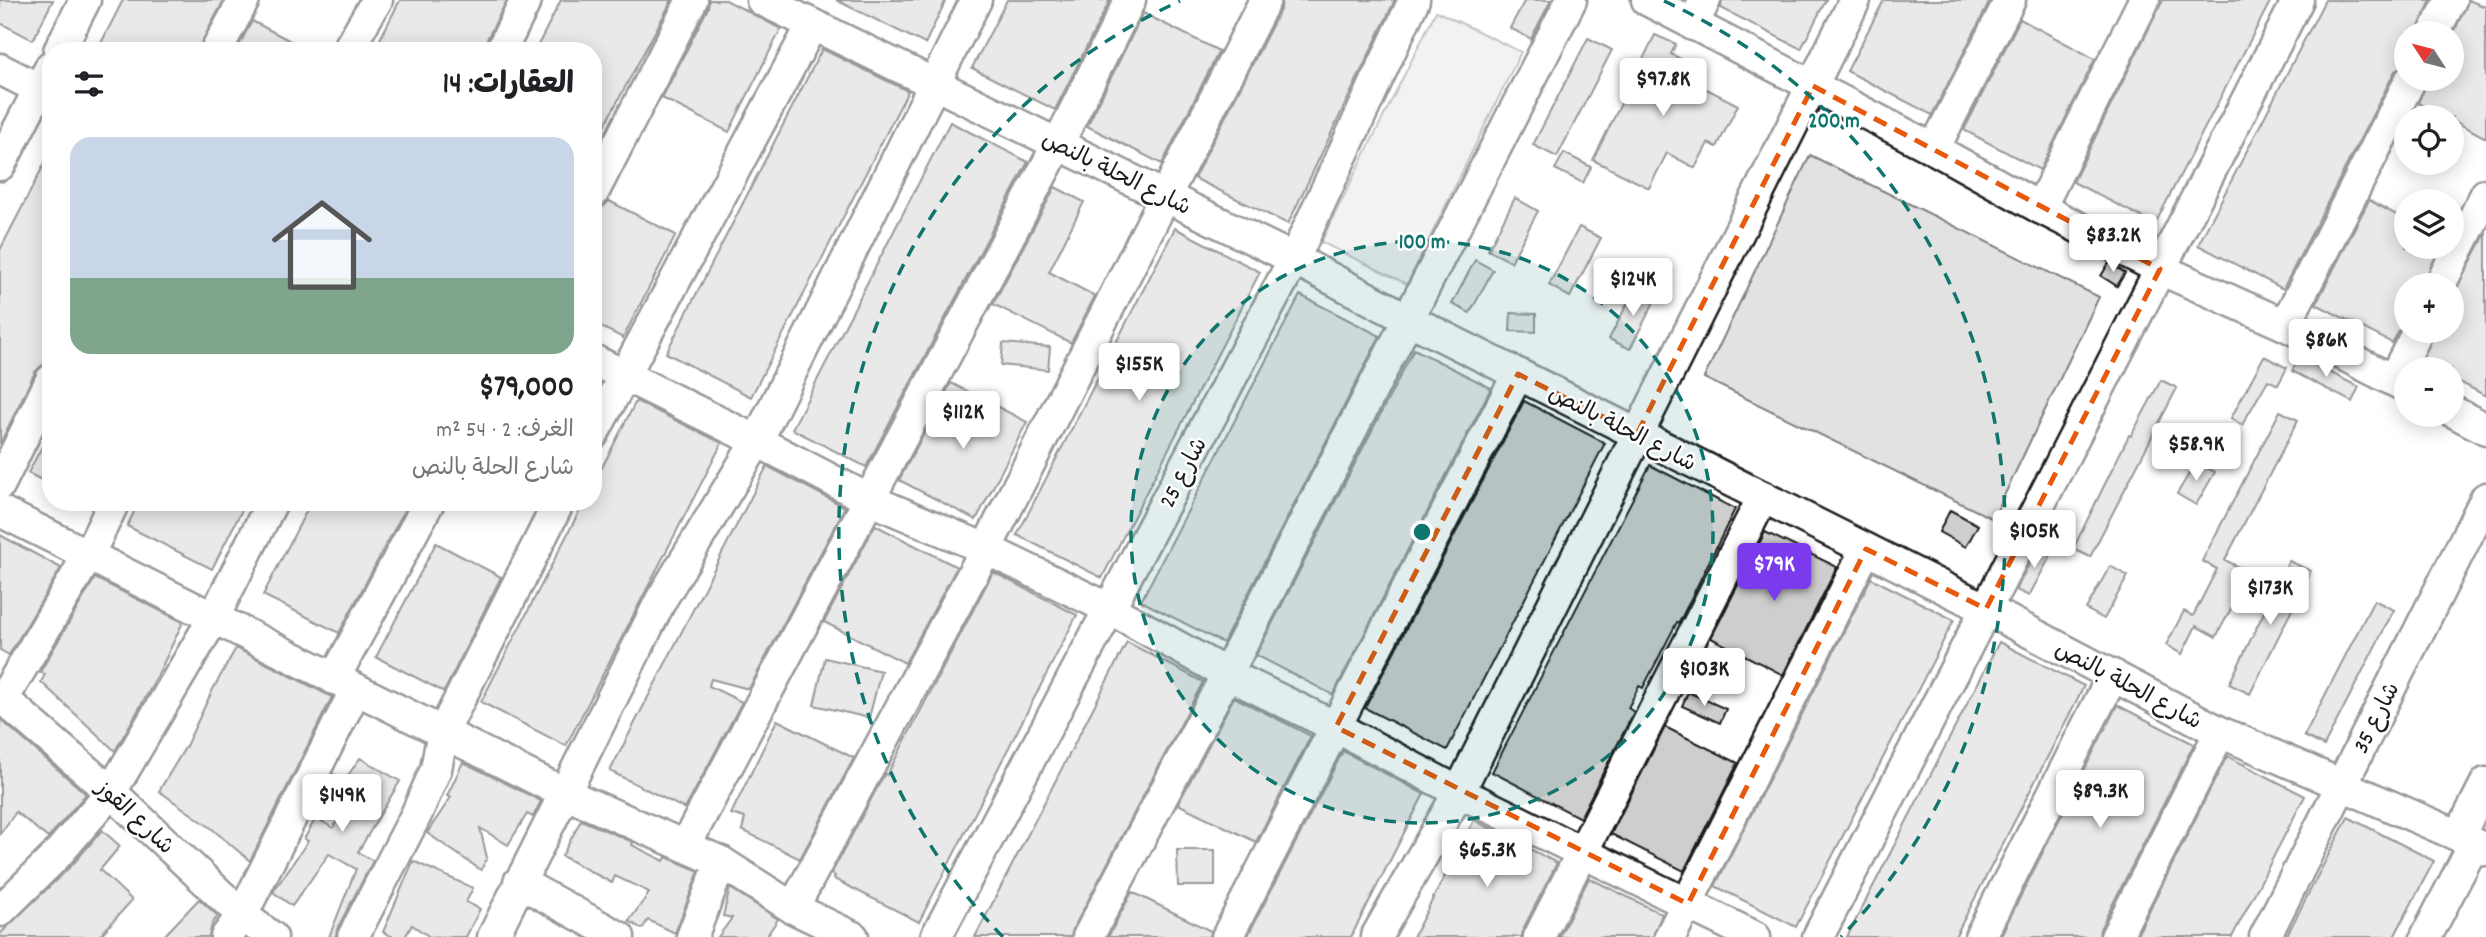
<!DOCTYPE html>
<html lang="ar">
<meta charset="utf-8">
<style>
body{margin:0;font-family:Dekko,"Playpen Sans Arabic",sans-serif;background:#f2f2f2;color:#202124;direction:rtl;height:100vh;display:flex;flex-direction:column;font-size:26px;white-space:nowrap}
*{box-sizing:border-box;margin:0}
p{font-size:23px;color:#757577}
.icon{flex:none;width:38px;height:38px;fill:none;stroke:currentColor;stroke-width:2;stroke-linecap:round;stroke-linejoin:round}
.map{position:relative;flex:1;overflow:hidden;direction:ltr}
.side{position:absolute;left:42px;top:42px;width:560px;height:469px;display:flex;flex-direction:column;background:#fff;border-radius:28px;box-shadow:0 4px 18px #0003;direction:rtl}
.side>*{flex:none}
.needle{width:46px;rotate:306deg}
.tools{position:absolute;left:2394px;top:21px;display:grid;gap:14px}
.tools a{display:grid;place-items:center;width:70px;height:70px;border-radius:50%;background:#fff;box-shadow:0 4px 18px #0003;font-size:35px}
.price{position:absolute;translate:-50% -60px;padding:0 16px;border-radius:7px;background:#fff;color:#222;font-size:23px;line-height:46px;filter:drop-shadow(0 2px 4px #0008)}
.price::after{content:'';position:absolute;left:50%;top:42px;width:21px;height:16px;margin-left:-10px;background:inherit;clip-path:polygon(0 0,100% 0,50% 100%)}
.price.active{background:#7c3aed;color:#fff}
ul{padding:0;list-style:none}
li{display:grid;align-content:center;gap:14px;height:371px;padding:0 28px}
li span{display:grid;place-items:center;height:217px;border-radius:21px;color:#555}
li>.icon{margin-inline-start:auto}
span .icon{width:126px;height:126px;fill:#fffc;stroke-width:1}
li b{font-size:30px}
h2{display:flex;justify-content:space-between;align-items:center;height:84px;padding:0 28px;font-size:30px}
.map>svg:first-child{display:block}
.green{fill:#e2e2e2;stroke:#7f7f7f;stroke-width:2}
.building{fill:#cecece;stroke:#1c1c1c;stroke-width:2}
.lines{fill:none;stroke-linecap:round;stroke-linejoin:round}
.minor-casing{stroke:#1c1c1c;stroke-width:35}
.minor{stroke:#fff;stroke-width:30}
.marked{fill:none;stroke:#e8590c;stroke-width:5;stroke-dasharray:14 9;stroke-linejoin:round}
.ring{fill:none;stroke:#0f766e;stroke-width:3.5;stroke-dasharray:12 9}
.labels{text-anchor:middle;stroke-width:5;stroke-linejoin:round;paint-order:stroke}
.street-label{font-size:23px;fill:#1c1c1c;stroke:#fff}
.centre{fill:#0f766e;stroke:#fff;stroke-width:3.5}
.ring-label{font-size:21px;text-anchor:middle;font-weight:bold;fill:#0f766e;stroke:#fff;stroke-width:5;stroke-linejoin:round;paint-order:stroke}
</style>
<div class="map">
<svg width="2486" height="937" viewBox="0 0 2486 937">
<rect width="100%" height="100%" fill="#fff"/>
<filter id="ink" filterUnits="userSpaceOnUse"><feTurbulence type="fractalNoise" baseFrequency=".0143" numOctaves="2"/><feDisplacementMap in="SourceGraphic" scale="14" xChannelSelector="R" yChannelSelector="G"/><feConvolveMatrix kernelMatrix="1 2 1 2 8 2 1 2 1" color-interpolation-filters="sRGB"/></filter>
<g filter="url(#ink)">
<g class="green">
<path d="M1436,11L1521,52L1407,284L1321,242Z"/>
<path d="M1810,155L2099,297L1993,519L1704,378Z"/>
</g>
<g class="building">
<path d="M0,0H53L33,40L0,23Z"/>
<path d="M123,0H224L201,43L199,51H97Z"/>
<path d="M400,0H507L481,51H374Z"/>
<path d="M561,0H672L593,147V51H535Z"/>
<path d="M709,0H726L781,29L729,132L662,98L708,8Z"/>
<path d="M836,0H946L925,44Z"/>
<path d="M1007,0H1110L1055,110L972,68Z"/>
<path d="M1282,0H1395L1288,224L1194,178L1281,8Z"/>
<path d="M1525,0H1551L1531,39L1510,28Z"/>
<path d="M1722,0H1826L1801,49L1721,8Z"/>
<path d="M1884,0H1984L1989,3L1932,115L1847,71Z"/>
<path d="M2163,0H2271L2155,224L2073,182Z"/>
<path d="M2325,0H2431L2417,33H2406V63L2395,71L2283,289L2198,245Z"/>
<path d="M2468,0L2486,7V138L2452,120V117H2446L2418,103L2428,79H2452V37Z"/>
<path d="M1143,13L1219,51L1162,164L1087,126Z"/>
<path d="M2020,19L2095,59L2040,170L1964,130Z"/>
<path d="M252,21L310,51H236Z"/>
<path d="M1655,35L1676,44L1671,54L1700,69L1693,82L1738,105L1717,147L1708,143L1695,168L1667,153L1649,188L1593,160Z"/>
<path d="M1588,38L1612,50L1557,157L1533,145Z"/>
<path d="M822,49L908,91L751,397L666,353Z"/>
<path d="M950,122L1028,162L866,467L792,429Z"/>
<path d="M51,151V361L41,366L35,372L0,444V250Z"/>
<path d="M1564,153L1591,167L1583,183L1555,169Z"/>
<path d="M1055,187L1084,202L1049,272L1095,296L1071,343L993,304Z"/>
<path d="M1515,198L1538,211L1511,262L1488,250Z"/>
<path d="M2369,200L2406,220V247H2440L2423,285H2406V319L2392,343L2316,304Z"/>
<path d="M609,201L676,235L623,338L593,323V211L603,207Z"/>
<path d="M1579,227L1601,238L1570,297L1549,285Z"/>
<path d="M1175,228L1260,272L1102,578L1017,535Z"/>
<path d="M2486,233V396L2452,378V369H2434L2421,363L2435,331H2452V297Z"/>
<path d="M1475,260L1493,270L1470,313L1452,304Z"/>
<path d="M2109,263L2125,273L2117,286L2101,276Z"/>
<path d="M1636,287L1656,298L1630,349L1609,339Z"/>
<path d="M1300,295L1380,336L1223,643L1141,601Z"/>
<path d="M1511,313L1536,314V332L1510,331Z"/>
<path d="M1003,343L1050,347L1048,370L1001,365Z"/>
<path d="M1414,349L1491,388L1333,695L1256,655Z"/>
<path d="M2264,356L2287,368L2278,385L2268,380L2242,425L2231,418Z"/>
<path d="M2299,357L2359,387L2352,402L2292,371Z"/>
<path d="M2161,380L2177,388L2090,557L2073,549L2129,435L2131,436Z"/>
<path d="M951,383L1027,422L976,520L899,480Z"/>
<path d="M636,401L722,443L566,746L481,702L584,502H593V485Z"/>
<path d="M1524,401L1605,443L1447,750L1365,708Z"/>
<path d="M2280,411L2298,420L2225,560L2250,573L2216,637L2196,626L2182,654L2166,645L2184,611L2193,616L2217,569L2202,561Z"/>
<path d="M51,429V485L28,473Z"/>
<path d="M2196,462L2215,472L2196,505L2177,494Z"/>
<path d="M1650,465L1735,509L1679,623L1677,622L1643,688L1639,686L1628,708L1634,712L1580,818L1492,772Z"/>
<path d="M767,466L845,507L749,689L711,679L709,686L742,702L685,809L610,771Z"/>
<path d="M139,502H246L212,569L127,526Z"/>
<path d="M311,502H409L339,633L263,595Z"/>
<path d="M1950,510L1978,525L1966,547L1939,532Z"/>
<path d="M875,525L957,567L905,663L824,622Z"/>
<path d="M1765,532L1837,567L1783,675L1711,638Z"/>
<path d="M0,535L61,568L9,655L0,650Z"/>
<path d="M436,543L501,577L444,692L376,657Z"/>
<path d="M2039,544L2053,551L2029,596L2016,590Z"/>
<path d="M2289,561L2311,571L2250,694L2229,684Z"/>
<path d="M2110,566L2128,576L2104,619L2086,609Z"/>
<path d="M993,572L1077,615L919,922L834,879L835,876L831,874L885,773L887,775Z"/>
<path d="M95,578L183,622L157,677L115,751L41,682L45,674L40,672Z"/>
<path d="M1871,578L1954,620L1796,927L1715,886Z"/>
<path d="M2374,600L2394,610L2324,746L2304,736Z"/>
<path d="M1127,642L1203,682L1073,929L1071,937H975Z"/>
<path d="M1999,642L2084,686L1955,937H1847Z"/>
<path d="M236,648L332,697L250,861L211,828L159,791L186,746L212,691Z"/>
<path d="M825,658L881,671L869,718L814,705Z"/>
<path d="M1688,692L1726,709L1720,723L1682,706Z"/>
<path d="M1234,697L1311,736L1256,842L1178,804Z"/>
<path d="M2117,705L2194,744L2100,929L2099,937H2000Z"/>
<path d="M0,719L86,794L48,838L16,812L0,834Z"/>
<path d="M777,720L854,758L800,859L742,830L745,818L731,814Z"/>
<path d="M1665,727L1738,763L1684,871L1611,834Z"/>
<path d="M1343,751L1424,794L1351,937H1247Z"/>
<path d="M2227,756L2305,796L2232,937H2136Z"/>
<path d="M360,758L400,781L358,852L373,861L337,929L336,937H329L356,869L329,854L292,906L273,892L308,841L304,839L316,818L333,828L348,802L326,788L333,774L344,781Z"/>
<path d="M463,762L541,801L533,817L527,814L508,845L480,828L487,858L481,870L427,833L451,797L447,796Z"/>
<path d="M2348,817L2434,861L2416,895L2394,937H2286Z"/>
<path d="M581,820L633,842L632,845L664,861L666,857L699,871L675,933L648,920L642,929L629,921L649,893L647,891L615,876L612,883L562,856Z"/>
<path d="M1474,820L1557,863L1523,929L1522,937H1413Z"/>
<path d="M102,830L120,846L100,870L132,900L99,937H0V934L8,926L74,863Z"/>
<path d="M1177,850H1215V886H1178Z"/>
<path d="M413,861L473,888L466,902L480,909L466,937H430L412,925L405,937H393L383,932Z"/>
<path d="M1589,878L1662,914L1653,937H1559Z"/>
<path d="M730,888L778,919L766,937H718L732,918L723,916Z"/>
<path d="M1132,892L1211,931L1210,937H1108Z"/>
<path d="M199,899L218,916L212,924L209,937H163Z"/>
</g>
<g class="lines">
<g class="minor-casing">
<g id="minor">
<path d="M762,0L1294,259L1408,319L1986,609L2220,732L2459,836L2486,850"/>
<path d="M1647,0L1934,149L2040,208L2160,269L2285,325L2406,387"/>
<path d="M1693,25L1705,0"/>
<path d="M2434,33L2451,0"/>
<path d="M59,51L85,0"/>
<path d="M216,51L244,0"/>
<path d="M347,51L377,0"/>
<path d="M501,51L526,0"/>
<path d="M0,69L51,95"/>
<path d="M1934,149L2010,0"/>
<path d="M0,165L51,66"/>
<path d="M593,193L692,0"/>
<path d="M2040,208L2144,0"/>
<path d="M2440,285L2486,194"/>
<path d="M2285,325L2411,79"/>
<path d="M593,360L757,441L868,499L986,549L1110,609L1227,674L1336,727L1459,792L1755,937"/>
<path d="M2393,380L2418,331"/>
<path d="M2452,411L2486,429"/>
<path d="M593,434L812,25"/>
<path d="M0,484L51,380"/>
<path d="M0,511L564,793L721,862L793,908L853,937"/>
<path d="M334,679L429,502"/>
<path d="M0,696L111,792L242,915L272,937"/>
<path d="M3,699L88,556L114,502"/>
<path d="M2459,836L2486,783"/>
<path d="M685,846L1058,144L1130,0"/>
<path d="M519,882L619,937"/>
<path d="M793,908L986,549L1265,0"/>
<path d="M0,911L55,857L111,792L213,619L272,502"/>
<path d="M226,937L242,915L356,689"/>
<path d="M353,937L416,815L436,769L443,732L559,502"/>
<path d="M493,937L661,600L757,441L976,0"/>
<path d="M692,937L721,862"/>
<path d="M936,937L1294,259L1414,0"/>
<path d="M1088,937L1227,674L1571,0"/>
<path d="M1227,937L1518,374"/>
<path d="M1376,937L1459,792L1855,0"/>
<path d="M1539,937L1763,497"/>
<path d="M1670,937L1866,549"/>
<path d="M1818,937L2298,0"/>
<path d="M1980,937L2113,675"/>
<path d="M2116,937L2220,732"/>
<path d="M2265,937L2486,498"/>
<path d="M2426,937L2474,844"/>
</g>
</g>
<use href="#minor" class="minor"/>
</g>
</g>
<path d="M0 0H2486V937H0ZM1813,86L2160,269L1986,609L1866,549L1688,904L1336,727L1518,374L1637,434Z" fill="#fff" fill-opacity=".55" fill-rule="evenodd"/>
<path class="marked" d="M1813,86L2160,269L1986,609L1866,549L1688,904L1336,727L1518,374L1637,434Z"/>
<circle cx="1422" cy="532" r="291" fill="#0f766e" fill-opacity=".12"/>
<g class="ring">
<circle cx="1422" cy="532" r="291"/>
<path d="M1003 937A583 583 0 0 1 1180 1M1664 1A583 583 0 0 1 1841 937"/>
</g>
<g class="labels">
<g class="street-label">
<text transform="translate(1117 172) rotate(26)" y="8">شارع الحلة بالنص</text>
<text transform="translate(1623 427) rotate(27)" y="8">شارع الحلة بالنص</text>
<text transform="translate(1182 472) rotate(-62)" y="8">شارع 25</text>
<text transform="translate(2129 684) rotate(28)" y="8">شارع الحلة بالنص</text>
<text transform="translate(2375 717) rotate(-63)" y="8">شارع 35</text>
<text transform="translate(136 816) rotate(43)" y="8">شارع القوز</text>
</g>
</g>
<circle cx="1422" cy="532" r="10" class="centre"/>
<g class="ring-label">
<text x="1834" y="127">200 m</text>
<text x="1422" y="248">100 m</text>
</g>
</svg>
<div class="tools">
<a><svg class="needle" viewBox="-14 -14 28 28"><path d="M0-13l5 13h-10z" fill="#e53935"/><path d="M0 13l5-13h-10z" fill="#757577"/></svg></a>
<a><svg class="icon" aria-label="locate" viewBox="0 0 24 24"><circle cx="12" cy="12" r="6"/><path d="M12 2v4M12 18v4M2 12h4M18 12h4"/></svg></a>
<a><svg class="icon" aria-label="layers" viewBox="0 0 24 24"><path d="M12 4l9 5-9 5-9-5zM3 14l9 5 9-5"/></svg></a>
<a>+</a>
<a>−</a>
</div>
<b class="price" style="left:1663px;top:118px">$97.8K</b>
<b class="price" style="left:2113px;top:274px">$83.2K</b>
<b class="price" style="left:1633px;top:318px">$124K</b>
<b class="price" style="left:2326px;top:379px">$86K</b>
<b class="price" style="left:1139px;top:403px">$155K</b>
<b class="price" style="left:963px;top:451px">$112K</b>
<b class="price" style="left:2196px;top:483px">$58.9K</b>
<b class="price" style="left:2034px;top:570px">$105K</b>
<b class="price active" style="left:1774px;top:603px">$79K</b>
<b class="price" style="left:2270px;top:627px">$173K</b>
<b class="price" style="left:1704px;top:708px">$103K</b>
<b class="price" style="left:2100px;top:830px">$89.3K</b>
<b class="price" style="left:342px;top:834px">$149K</b>
<b class="price" style="left:1487px;top:889px">$65.3K</b>
<section class="side">
<h2>العقارات: 14<svg class="icon" aria-label="filters" viewBox="0 0 24 24"><path d="M4 7h16M4 17h16"/><circle cx="9" cy="7" r="2"/><circle cx="15" cy="17" r="2"/></svg></h2>
<ul>
<li><span style="background:linear-gradient(#c9d6e8 65%,#7fa58c 0)"><svg class="icon" aria-label="home" viewBox="0 0 24 24"><path d="M3 11l9-7 9 7M6 9v11h12V9"/></svg></span><div><b>$79,000</b><p>الغرف: 2 · 54 m²</p><p>شارع الحلة بالنص</p></div></li>
</ul>
</section>
</div>
